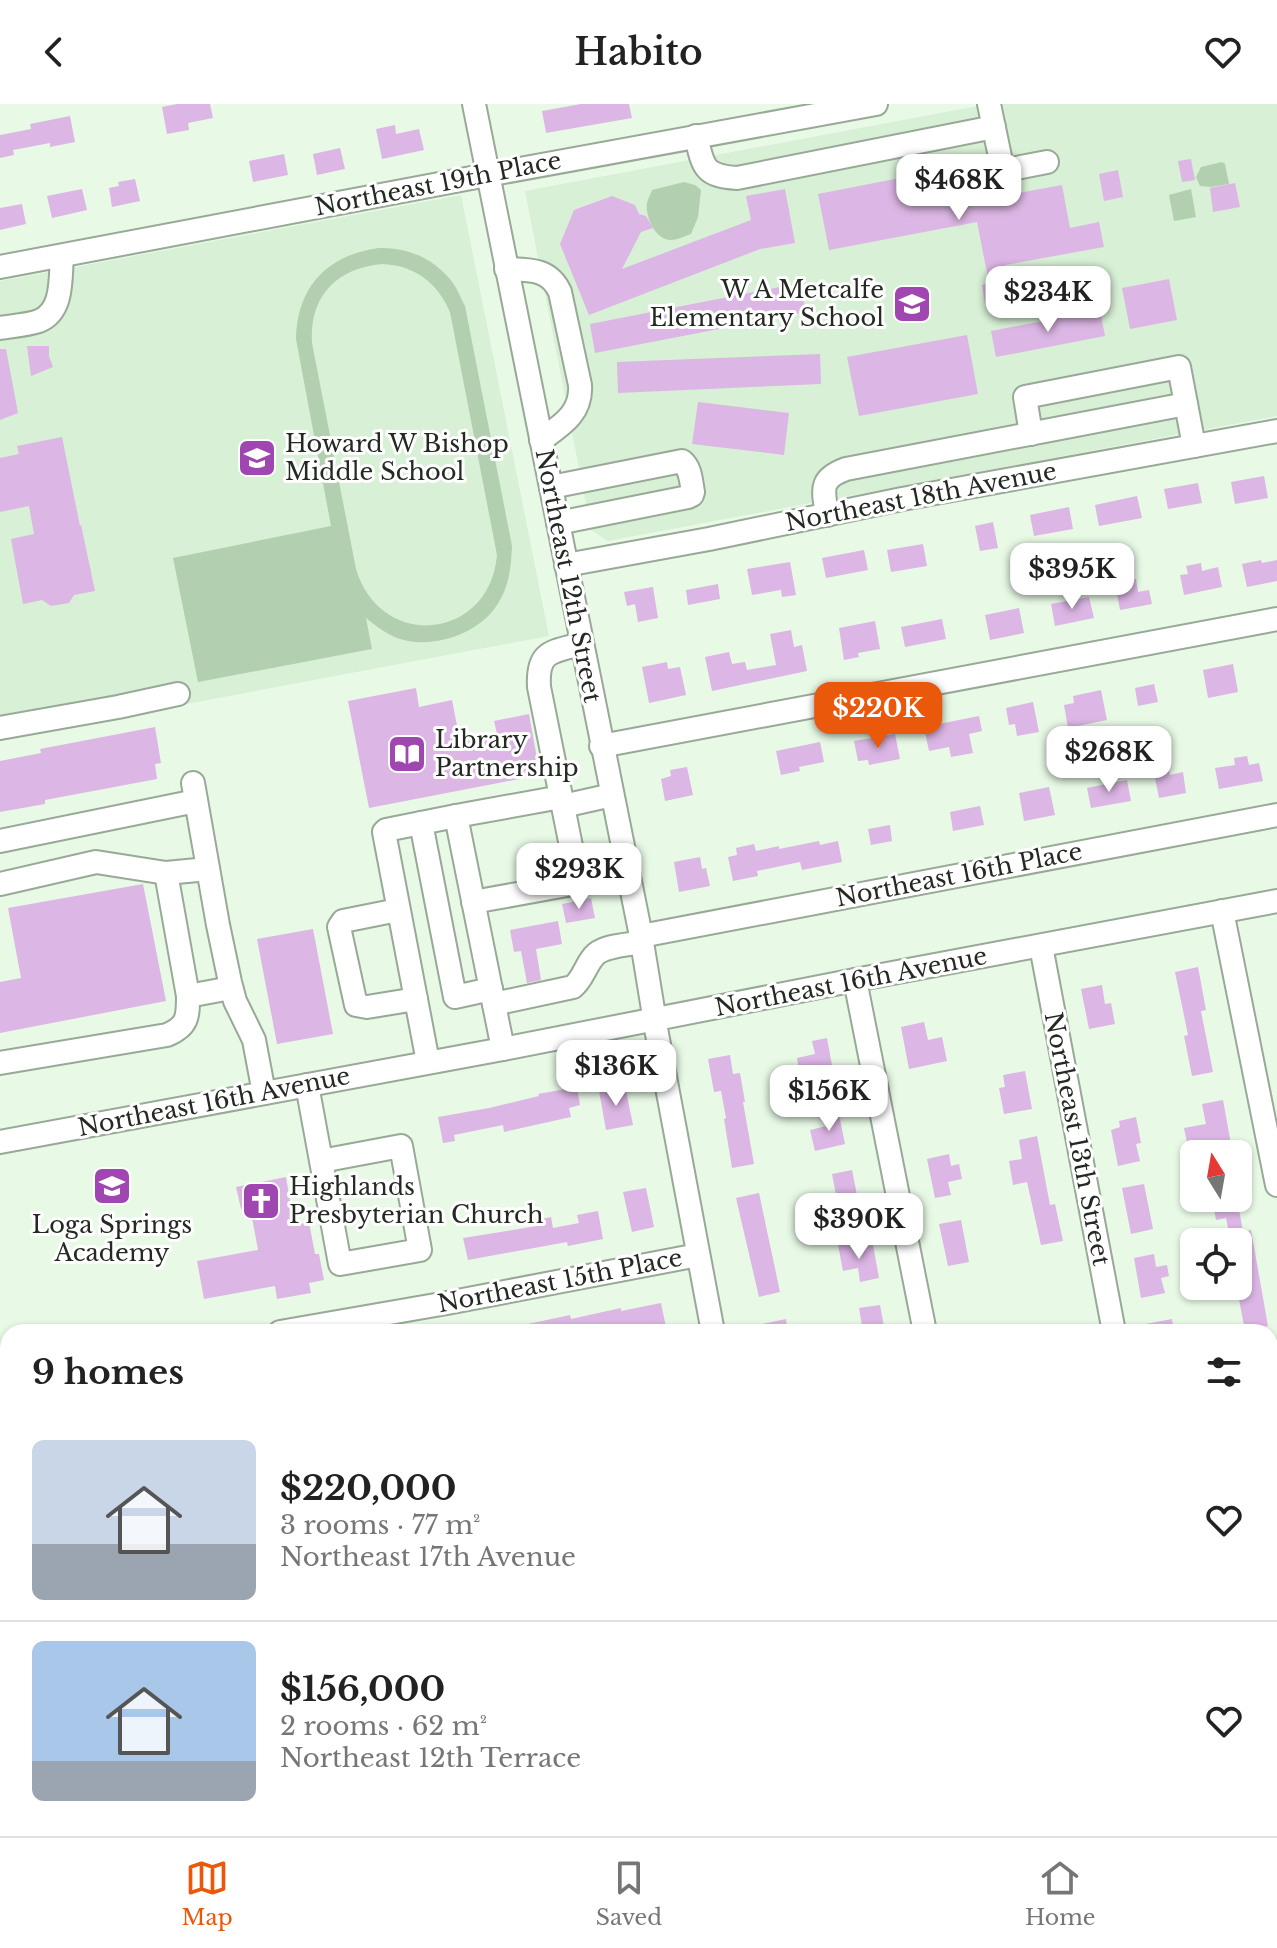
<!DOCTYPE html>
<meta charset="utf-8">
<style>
body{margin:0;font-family:"Libre Baskerville",serif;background:#f6f6f6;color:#222;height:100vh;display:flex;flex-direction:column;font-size:30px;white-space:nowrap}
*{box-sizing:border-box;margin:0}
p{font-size:26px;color:#767676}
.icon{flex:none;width:44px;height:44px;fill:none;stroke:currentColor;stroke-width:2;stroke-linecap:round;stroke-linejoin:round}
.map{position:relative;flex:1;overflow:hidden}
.details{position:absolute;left:0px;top:1220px;width:1278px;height:512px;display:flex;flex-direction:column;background:#fff;border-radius:24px 24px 0 0;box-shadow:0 2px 6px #0004}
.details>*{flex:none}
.needle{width:52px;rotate:349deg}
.fabs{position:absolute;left:1180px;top:1036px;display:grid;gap:16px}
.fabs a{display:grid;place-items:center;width:72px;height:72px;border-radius:12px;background:#fff;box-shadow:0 2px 6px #0004;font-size:40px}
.price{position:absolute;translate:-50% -68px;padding:0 18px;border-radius:16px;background:#fff;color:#222;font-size:26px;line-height:52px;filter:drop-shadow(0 2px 4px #0008)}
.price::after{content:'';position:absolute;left:50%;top:48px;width:24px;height:18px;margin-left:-12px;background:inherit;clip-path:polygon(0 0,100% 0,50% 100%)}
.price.on{background:#ea580c;color:#fff}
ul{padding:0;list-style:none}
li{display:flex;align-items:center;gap:24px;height:200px;padding:0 32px}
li+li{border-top:2px solid #e0e0e0}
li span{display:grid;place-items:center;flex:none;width:224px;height:160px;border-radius:12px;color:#555}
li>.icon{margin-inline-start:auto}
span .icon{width:96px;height:96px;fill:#fffc;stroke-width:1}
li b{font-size:34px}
h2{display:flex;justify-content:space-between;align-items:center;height:96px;padding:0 32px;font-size:34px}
header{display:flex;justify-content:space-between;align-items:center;height:104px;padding:0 32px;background:#fff;font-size:36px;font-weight:600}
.menu{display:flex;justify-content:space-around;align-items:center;height:112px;border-top:2px solid #e0e0e0;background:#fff;font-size:22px;color:#767676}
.menu a{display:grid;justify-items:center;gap:4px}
.menu .on{color:#ea580c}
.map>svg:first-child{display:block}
.built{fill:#d8f0d6}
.green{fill:#b2cfb0;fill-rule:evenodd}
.building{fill:#dcb6e4}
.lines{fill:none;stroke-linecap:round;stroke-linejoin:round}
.minor-casing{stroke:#98a997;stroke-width:26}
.minor{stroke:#fff;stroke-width:22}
.labels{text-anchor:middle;stroke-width:6;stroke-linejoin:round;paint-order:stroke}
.street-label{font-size:24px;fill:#242a23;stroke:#fff}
.poi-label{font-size:24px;fill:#242a23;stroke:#fff;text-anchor:start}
</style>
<header><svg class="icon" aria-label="back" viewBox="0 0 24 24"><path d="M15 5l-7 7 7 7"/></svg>Habito<svg class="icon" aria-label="heart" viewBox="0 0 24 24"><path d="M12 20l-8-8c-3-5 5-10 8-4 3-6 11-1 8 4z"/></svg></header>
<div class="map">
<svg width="1277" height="1732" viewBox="0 0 1277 1732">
<rect width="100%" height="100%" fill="#e8fae6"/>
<g class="built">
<path d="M988,0H1277V312L608,437L591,426L525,87Z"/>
<path d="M461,91L549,532L0,635V177Z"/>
</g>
<g class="green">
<path d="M1222,58L1225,60L1229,80L1211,83L1200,82L1196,73L1201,63Z"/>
<path d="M684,78L695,81L701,86L698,113L691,130C685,132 677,136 671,136C655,136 645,112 647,99C648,95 651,89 652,86Z"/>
<path d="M1191,85L1196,113L1174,117L1169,91Z"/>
<path d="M379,144C408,143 435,155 453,179C458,186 461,195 465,202L512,442C511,464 509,483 497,501C478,531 430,546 397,534C385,529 376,522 366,514L372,545L198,578L173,454L331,422L296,235C297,183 327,151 379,144ZM382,160C414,161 438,179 450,208L497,451C490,536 381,548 356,465L312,239C309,192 337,164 382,160Z"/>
<path d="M1277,1597V1732H831V1724H1270V1598Z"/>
</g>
<g class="building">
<path d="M177,0H210L213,14L188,19L189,26L167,30L162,3Z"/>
<path d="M581,0H629L632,14L546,29L542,7Z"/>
<path d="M70,12L75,38L50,43V39L13,46L14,51L0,54V31L31,25L30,20Z"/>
<path d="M395,21L396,30L419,25L424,46L382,55L376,25Z"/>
<path d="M340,44L345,65L317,71L313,50Z"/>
<path d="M284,50L288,71L253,78L249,57Z"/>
<path d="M1191,55L1195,76L1182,78L1178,57Z"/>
<path d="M946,65V78L950,85L953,101L1062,81L1070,124L1099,118L1104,143L1005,161L1011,196L985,200L982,181L989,179L977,118L829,146L818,90Z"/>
<path d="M1118,66L1123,93L1104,97L1099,70Z"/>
<path d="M135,75L140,97L112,103L109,84L119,82L118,78Z"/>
<path d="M1235,79L1240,103L1213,108L1210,84Z"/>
<path d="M82,85L87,106L52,114L47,92Z"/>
<path d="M785,85L795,139L760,145L589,211L560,140L574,106L612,92L635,101L639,110L646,112L653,124L641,128L622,165L751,116L746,92Z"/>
<path d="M22,100L26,120L0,126V104Z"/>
<path d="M1169,175L1177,216L1130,225L1122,184Z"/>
<path d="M800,179L806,208L595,249L590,220Z"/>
<path d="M1100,206L1105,232L996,253L991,227Z"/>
<path d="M967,231L978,290L859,312L847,253Z"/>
<path d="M27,242H49V252L53,263L31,272Z"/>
<path d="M0,245H6L18,309L0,316Z"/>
<path d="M820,250L821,280L618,289L617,258Z"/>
<path d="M698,298L789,309L784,351L692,340Z"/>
<path d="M62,333L80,422L81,421L95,487L74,491L69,499L51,502L42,496L23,500L11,435L34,430L29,402L0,408V354L19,350L17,342Z"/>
<path d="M1264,372L1268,394L1235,400L1231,378Z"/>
<path d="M1198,379L1202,399L1168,405L1164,385Z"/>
<path d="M1137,392L1142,414L1099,422L1095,401Z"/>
<path d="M1069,403L1073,425L1034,432L1030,411Z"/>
<path d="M993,418L998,444L980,447L975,422Z"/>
<path d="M923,440L927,462L891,468L887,446Z"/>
<path d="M864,446L868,466L826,474L822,454Z"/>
<path d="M1261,456L1262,459L1277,456V477L1247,483L1242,460Z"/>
<path d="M790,458L796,491L782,493L781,486L752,491L747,465Z"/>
<path d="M1201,459L1202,467L1218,463L1222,483L1184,491L1180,471L1188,470L1186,462Z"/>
<path d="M1136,475L1138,488L1149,486L1152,500L1120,506L1115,479Z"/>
<path d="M718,480L720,495L688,501L686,486Z"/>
<path d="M653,483L658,514L638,518L635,500L627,502L624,488Z"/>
<path d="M1089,493L1094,514L1055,522L1051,500Z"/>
<path d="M1019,504L1024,529L990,536L985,511Z"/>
<path d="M942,515L946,535L905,543L901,523Z"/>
<path d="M875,517L880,545L858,549L859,553L844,556L839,524Z"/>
<path d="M791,526L794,543L802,541L807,567L712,587L705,553L729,548L732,560L745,558L747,566L776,561L770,530Z"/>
<path d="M667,558L668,565L680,563L686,591L649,599L642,563Z"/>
<path d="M1233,560L1238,588L1208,594L1203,566Z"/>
<path d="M1154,580L1158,598L1138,602L1135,584Z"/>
<path d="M416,584L419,603L452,596L460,637L497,630L494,617L529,610L540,671L369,704L348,597Z"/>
<path d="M1101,586L1107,616L1068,624L1064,601L1074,599L1073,592Z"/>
<path d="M1033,598L1039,628L1017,632L1015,620L1009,621L1006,604Z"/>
<path d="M979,612L982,627L969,630L973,649L951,653L949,643L929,647L924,623Z"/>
<path d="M155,623L161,659L155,660L157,675L45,696V700L0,708V657L41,649L40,645Z"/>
<path d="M895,630L900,655L869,661L868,656L858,657L854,637Z"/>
<path d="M820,638L824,658L799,663L800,667L781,671L776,647Z"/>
<path d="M1247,652L1249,661L1259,659L1263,677L1219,685L1215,664L1235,661L1234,654Z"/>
<path d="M1168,661L1170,671L1183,668L1186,689L1159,694L1153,664Z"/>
<path d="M687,663L693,691L665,697L661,675L671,672L670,666Z"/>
<path d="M1127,676L1131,697L1091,704L1087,684Z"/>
<path d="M1049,683L1055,711L1024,717L1019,689Z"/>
<path d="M980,702L984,721L953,727L950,708Z"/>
<path d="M890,721L892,737L871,741L868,725Z"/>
<path d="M819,737L820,741L838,737L842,758L802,766L800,758L757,767L758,772L733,777L728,753L737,751L736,744L754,740L756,747L779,742V745Z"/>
<path d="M700,753L702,765L706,764L710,782L679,788L674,758Z"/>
<path d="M143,780L166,897L0,929V878L21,874L8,804Z"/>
<path d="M591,794L595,814L566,819L562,800Z"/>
<path d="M558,817L562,840L536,845L541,876L527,879L521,847L514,848L510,826Z"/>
<path d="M313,825L333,930L277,940L257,835Z"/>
<path d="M1198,863L1206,906L1201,907L1213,968L1192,972L1184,932L1188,931L1175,868Z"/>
<path d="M1102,881L1105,900L1111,899L1115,920L1089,925L1081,885Z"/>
<path d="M924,918L928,936L942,933L947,957L909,965L901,923Z"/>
<path d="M827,934L834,972L801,978L797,954L815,950L812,937Z"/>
<path d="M730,951L733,970L740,969L745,998H743L754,1060L732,1064L724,1015L726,1014L721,987L714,988L708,955Z"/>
<path d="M1025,967L1032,1005L1004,1010L999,984L1005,983L1003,971Z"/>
<path d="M625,982L633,1021L606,1026L599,987Z"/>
<path d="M577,983L580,1001L569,1004L571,1013L504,1028L503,1021L454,1031L455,1037L443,1039L438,1013L489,1004L539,992L538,990Z"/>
<path d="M1223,996L1231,1040L1189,1048L1184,1024L1206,1020L1202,1000Z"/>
<path d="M838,1006L845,1040L815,1047L810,1026L827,1022L824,1009Z"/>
<path d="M1136,1013L1141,1039L1136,1040L1140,1057L1118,1062L1111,1026L1120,1023L1119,1017Z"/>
<path d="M1037,1032L1050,1101L1055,1100L1063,1137L1041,1141L1027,1078L1013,1081L1009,1057L1022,1055L1019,1036Z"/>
<path d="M949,1050L951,1062L959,1060L962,1075L948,1078L951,1091L935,1094L927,1055Z"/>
<path d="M852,1066L859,1101L845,1104L846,1112L834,1115L829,1092L836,1091L832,1070Z"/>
<path d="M286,1073L294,1121L309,1118L315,1150H319L324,1176L309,1179L311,1189L277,1195L275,1182L204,1195L197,1157L258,1146L250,1103L241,1105L236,1083Z"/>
<path d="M1144,1080L1153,1125L1131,1130L1122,1084Z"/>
<path d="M646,1084L654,1123L632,1128L623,1088Z"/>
<path d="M759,1089L780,1188L759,1193L736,1094Z"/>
<path d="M1212,1094H1237L1243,1128L1251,1126L1268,1222L1245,1227L1238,1190V1138H1231L1226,1114L1216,1116Z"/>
<path d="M598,1107L603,1135L568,1142L567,1138L468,1156L463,1134L537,1122L536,1116L551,1113L553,1124L579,1119L577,1111Z"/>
<path d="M961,1116L969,1158L948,1162L939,1120Z"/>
<path d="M852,1138L853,1144L873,1141L879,1174L860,1178L858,1164L843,1167L838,1141Z"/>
<path d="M1154,1150L1156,1163L1167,1161L1169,1172L1161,1174L1165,1189L1141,1194L1134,1154Z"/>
<path d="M661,1199L667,1228H646L645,1220L609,1228H514V1223L570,1211L571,1215L621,1204V1207Z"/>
<path d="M880,1201L885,1228H863L859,1204Z"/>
<path d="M786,1215L788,1228H748V1223Z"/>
<path d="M1172,1215L1174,1228H1135V1222Z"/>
</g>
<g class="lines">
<g class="minor-casing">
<g id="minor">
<path d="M474,0L641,832L657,930L713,1228"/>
<path d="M989,0L1003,67"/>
<path d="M696,32C703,62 703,72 737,74L994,23"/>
<path d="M960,75L1047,58"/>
<path d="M0,163L487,71L876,0"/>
<path d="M506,165C529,166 549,164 560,188L580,281C582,309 562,321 541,336"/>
<path d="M0,224C12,222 28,221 39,217C64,207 60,173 62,152"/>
<path d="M1031,330L1025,293L1179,263L1194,342"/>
<path d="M551,383L682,357C691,364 691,378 693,388L692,391L688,393L558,419"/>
<path d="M827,411C823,385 819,375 846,365L1186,300"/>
<path d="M566,461L709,435L902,395L1277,327"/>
<path d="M581,540C551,548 537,547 539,583L575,762L578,779L628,770"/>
<path d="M0,624L118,603L178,590"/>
<path d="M601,642L1277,515"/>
<path d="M193,679L218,821L230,878L235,897L254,936L264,989"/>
<path d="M563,702L612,691"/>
<path d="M421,719L455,893L491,885"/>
<path d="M0,737L196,697"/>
<path d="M208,765L166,769L188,892L231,884"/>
<path d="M0,780L96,758L166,769"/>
<path d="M473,798L578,779"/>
<path d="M398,806L343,817L339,823L356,901L367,903L416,895"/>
<path d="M1222,807L1277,1081"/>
<path d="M641,832L1277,711"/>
<path d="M1041,842L1114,1228"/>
<path d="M855,876L925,1228"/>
<path d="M494,900L573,883C584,874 586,859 596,850C607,841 628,841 642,838"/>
<path d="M503,945L456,712L561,693"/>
<path d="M428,958L384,728L386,726L456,712"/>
<path d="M0,959L167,931C188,922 188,913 188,892"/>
<path d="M307,981L340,1160L420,1146L401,1042L321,1057"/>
<path d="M0,1038L503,945L855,876L1277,797"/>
<path d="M280,1228L447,1199L698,1151"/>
<path d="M8,1299L2,1319L8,1366"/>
<path d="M0,1507L8,1506"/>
<path d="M810,1724L811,1732"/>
</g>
</g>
<use href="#minor" class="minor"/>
</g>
<defs>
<g id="school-square" transform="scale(2)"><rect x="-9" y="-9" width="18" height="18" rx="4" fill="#a046b1" stroke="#fff"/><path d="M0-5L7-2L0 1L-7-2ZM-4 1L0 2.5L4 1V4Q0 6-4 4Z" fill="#fff"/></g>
<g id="library-square" transform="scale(2)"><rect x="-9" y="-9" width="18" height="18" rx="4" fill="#a046b1" stroke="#fff"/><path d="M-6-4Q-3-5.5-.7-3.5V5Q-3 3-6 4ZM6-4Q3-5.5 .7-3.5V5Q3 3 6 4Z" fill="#fff"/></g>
<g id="church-square" transform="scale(2)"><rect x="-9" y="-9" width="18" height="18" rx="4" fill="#a046b1" stroke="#fff"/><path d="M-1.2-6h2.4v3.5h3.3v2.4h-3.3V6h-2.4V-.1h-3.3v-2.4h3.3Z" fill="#fff"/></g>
</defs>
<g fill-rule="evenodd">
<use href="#school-square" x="912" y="200"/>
<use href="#school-square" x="257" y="354"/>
<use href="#library-square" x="407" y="650"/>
<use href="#school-square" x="112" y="1082"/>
<use href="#church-square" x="261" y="1097"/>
</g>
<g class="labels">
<g class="street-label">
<text transform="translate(438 80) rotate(-11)" y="8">Northeast 19th Place</text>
<text transform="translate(921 393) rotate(-11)" y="8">Northeast 18th Avenue</text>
<text transform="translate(568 472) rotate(79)" y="8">Northeast 12th Street</text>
<text transform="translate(959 771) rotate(-11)" y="8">Northeast 16th Place</text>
<text transform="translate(851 878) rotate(-11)" y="8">Northeast 16th Avenue</text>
<text transform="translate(214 998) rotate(-11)" y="8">Northeast 16th Avenue</text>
<text transform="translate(1077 1035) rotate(79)" y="8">Northeast 13th Street</text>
<text transform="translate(560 1177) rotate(-11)" y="8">Northeast 15th Place</text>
</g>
<g class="poi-label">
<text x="884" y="194" text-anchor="end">W A Metcalfe<tspan x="884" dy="28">Elementary School</tspan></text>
<text x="285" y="348">Howard W Bishop<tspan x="285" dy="28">Middle School</tspan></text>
<text x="435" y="644">Library<tspan x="435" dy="28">Partnership</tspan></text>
<text x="289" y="1091">Highlands<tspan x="289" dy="28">Presbyterian Church</tspan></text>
<text x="112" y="1129" text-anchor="middle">Loga Springs<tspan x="112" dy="28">Academy</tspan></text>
</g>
</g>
</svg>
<div class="fabs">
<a><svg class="needle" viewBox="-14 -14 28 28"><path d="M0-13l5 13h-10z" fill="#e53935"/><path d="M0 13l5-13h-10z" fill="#767676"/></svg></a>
<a><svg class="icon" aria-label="locate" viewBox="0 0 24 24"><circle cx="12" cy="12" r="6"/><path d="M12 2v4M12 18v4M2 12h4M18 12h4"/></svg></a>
</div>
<b class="price" style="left:959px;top:118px">$468K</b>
<b class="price" style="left:1048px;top:230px">$234K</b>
<b class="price" style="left:1072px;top:507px">$395K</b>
<b class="price on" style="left:878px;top:646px">$220K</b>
<b class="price" style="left:1109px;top:690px">$268K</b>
<b class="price" style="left:579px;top:807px">$293K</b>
<b class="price" style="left:616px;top:1004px">$136K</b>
<b class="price" style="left:829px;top:1029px">$156K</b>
<b class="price" style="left:859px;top:1157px">$390K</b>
<section class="details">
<h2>9 homes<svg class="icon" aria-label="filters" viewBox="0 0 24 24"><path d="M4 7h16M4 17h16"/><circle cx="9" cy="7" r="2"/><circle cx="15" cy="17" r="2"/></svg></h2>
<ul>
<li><span style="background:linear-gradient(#c9d6e8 65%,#9aa5b1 0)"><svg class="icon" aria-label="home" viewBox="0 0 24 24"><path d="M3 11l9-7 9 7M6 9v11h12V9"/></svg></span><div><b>$220,000</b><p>3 rooms · 77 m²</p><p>Northeast 17th Avenue</p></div><svg class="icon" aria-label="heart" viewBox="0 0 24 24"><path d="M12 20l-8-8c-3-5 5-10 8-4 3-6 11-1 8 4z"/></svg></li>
<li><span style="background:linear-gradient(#a9c7e8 75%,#9aa5b1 0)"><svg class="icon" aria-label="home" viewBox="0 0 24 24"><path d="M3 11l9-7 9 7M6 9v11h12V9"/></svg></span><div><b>$156,000</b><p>2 rooms · 62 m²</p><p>Northeast 12th Terrace</p></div><svg class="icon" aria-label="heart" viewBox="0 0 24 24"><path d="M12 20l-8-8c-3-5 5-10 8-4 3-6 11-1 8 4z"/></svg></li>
</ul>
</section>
</div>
<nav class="menu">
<a class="on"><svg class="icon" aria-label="map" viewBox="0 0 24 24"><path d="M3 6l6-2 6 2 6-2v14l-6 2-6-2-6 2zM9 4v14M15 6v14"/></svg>Map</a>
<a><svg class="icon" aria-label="saved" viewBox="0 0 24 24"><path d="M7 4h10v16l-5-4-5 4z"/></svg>Saved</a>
<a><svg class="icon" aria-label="home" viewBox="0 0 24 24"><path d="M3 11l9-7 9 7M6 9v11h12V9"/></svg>Home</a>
</nav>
